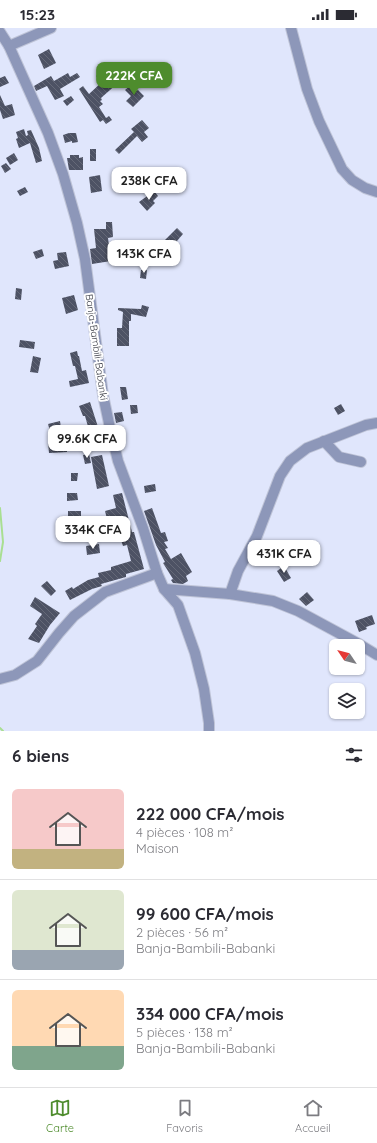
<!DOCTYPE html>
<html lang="fr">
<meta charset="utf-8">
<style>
body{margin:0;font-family:Quicksand,sans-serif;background:#f7f7f7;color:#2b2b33;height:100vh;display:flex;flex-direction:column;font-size:15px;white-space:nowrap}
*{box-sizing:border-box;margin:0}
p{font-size:13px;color:#7c7c81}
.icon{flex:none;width:22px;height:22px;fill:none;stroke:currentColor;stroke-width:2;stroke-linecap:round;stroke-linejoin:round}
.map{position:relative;height:703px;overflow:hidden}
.panel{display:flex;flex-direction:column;background:#fff;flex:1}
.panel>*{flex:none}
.needle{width:26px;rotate:305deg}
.fabs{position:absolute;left:329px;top:611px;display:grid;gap:8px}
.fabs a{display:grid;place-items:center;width:36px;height:36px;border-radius:6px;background:#fff;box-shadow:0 1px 3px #0004;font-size:20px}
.price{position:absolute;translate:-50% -34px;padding:0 9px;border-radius:8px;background:#fff;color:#222;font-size:13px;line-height:26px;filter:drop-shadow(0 1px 2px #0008)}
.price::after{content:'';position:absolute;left:50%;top:24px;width:12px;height:9px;margin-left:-6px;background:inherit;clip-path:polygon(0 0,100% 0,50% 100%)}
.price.active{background:#4e8c2d;color:#fff}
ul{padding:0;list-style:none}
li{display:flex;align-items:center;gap:12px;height:100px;padding:0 12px}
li+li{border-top:1px solid #e1e1e2}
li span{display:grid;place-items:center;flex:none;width:112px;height:80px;border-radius:6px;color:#555}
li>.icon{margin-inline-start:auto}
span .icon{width:48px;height:48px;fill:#fffc;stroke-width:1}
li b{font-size:17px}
h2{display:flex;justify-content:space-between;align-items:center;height:48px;padding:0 12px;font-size:17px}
.status{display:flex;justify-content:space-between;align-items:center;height:28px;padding:0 20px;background:#fff;direction:ltr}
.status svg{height:11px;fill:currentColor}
.menu{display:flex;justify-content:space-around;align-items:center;height:56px;border-top:1px solid #e1e1e2;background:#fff;font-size:11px;color:#7c7c81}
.menu a{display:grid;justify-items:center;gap:2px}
.menu .active{color:#4e8c2d}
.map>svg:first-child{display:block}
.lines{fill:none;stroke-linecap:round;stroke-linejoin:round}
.stream{stroke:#a9df92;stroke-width:2}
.building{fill:url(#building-back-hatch)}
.minor-casing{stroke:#bfc4d7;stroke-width:12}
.minor{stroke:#8d97b9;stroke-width:10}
.labels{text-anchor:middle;stroke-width:4;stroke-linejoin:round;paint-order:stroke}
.street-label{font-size:10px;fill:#3a3c45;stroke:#fff}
</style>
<div class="status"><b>15:23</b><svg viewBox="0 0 49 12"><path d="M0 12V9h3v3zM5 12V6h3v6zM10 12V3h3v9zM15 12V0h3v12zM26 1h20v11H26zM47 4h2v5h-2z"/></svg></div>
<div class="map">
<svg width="377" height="703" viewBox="0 0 377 703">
<defs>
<pattern id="building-back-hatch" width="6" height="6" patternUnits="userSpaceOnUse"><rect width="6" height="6" fill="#4d5264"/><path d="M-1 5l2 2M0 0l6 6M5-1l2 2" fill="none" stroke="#656978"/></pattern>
</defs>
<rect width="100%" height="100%" fill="#e0e6fc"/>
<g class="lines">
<g class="stream">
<path d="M0,480L3,514L0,533"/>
<path d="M0,700L3,703"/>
</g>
</g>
<g class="building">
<path d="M49,21L56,35L44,41L38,27Z"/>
<path d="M103,42L108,49L112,45L119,54L101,70L102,72L100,73L103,76L99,79L106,90L109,88L112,92L106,96L103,92L100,94L79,61L83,58L89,66L102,54L96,48Z"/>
<path d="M68,45L70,49L77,45L80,49L60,61L64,68L55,72L47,58L36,63L34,58L51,48L54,53Z"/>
<path d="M5,48L9,55L0,59V50Z"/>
<path d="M131,57L136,63L138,62L144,68L133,79L126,73L131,68L125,62Z"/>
<path d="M0,67L5,78L12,76L15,87L3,91L0,82Z"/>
<path d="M71,68L74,72L67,78L63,73Z"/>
<path d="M142,92L149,100L144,104L148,109L142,114L137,108L119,126L115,122L134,104L131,101Z"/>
<path d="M24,101L26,108L28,107L27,103L31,102L39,120L42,133L36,135L30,115L19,120L16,111L18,110L16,104Z"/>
<path d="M69,105H76L78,114L72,115V113L65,115L63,107Z"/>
<rect x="90" y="121" width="6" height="12"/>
<path d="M14,125L18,132L10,137L6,130Z"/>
<path d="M70,127H79V130L83,129V142H69L67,130H70Z"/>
<path d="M6,135L11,141L5,145L1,138Z"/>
<path d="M100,147L102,163L91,165L89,149Z"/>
<path d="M25,159L28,164L20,168L17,163Z"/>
<path d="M154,163L158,168L153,173L155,175L147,183L139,174Z"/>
<path d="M106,194H112L113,209L108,210L111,233L92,236L90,221L96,220L94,201H106Z"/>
<path d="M177,200L183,206L170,221L163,214Z"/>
<path d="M42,221L44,228L36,231L33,224Z"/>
<path d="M66,224L69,238L55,241L53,233L58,232L57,225Z"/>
<path d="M141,242H147L146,251L140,250Z"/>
<path d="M16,260L22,261L21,272L15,271Z"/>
<path d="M74,267L78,282L66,286L62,270Z"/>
<path d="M142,277L149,279L146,289L131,286V293H129V318H117V300H122L123,284L118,282V280L141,281Z"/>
<path d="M20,312L35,314L34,321L19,319Z"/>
<path d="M77,323L78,328H79L82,343L86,342L89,355L70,359L69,353L78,351L75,338H73L70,325Z"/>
<path d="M33,328L41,330L38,345L30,344Z"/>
<path d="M120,359H126L128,371L122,372Z"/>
<path d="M90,374L98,399L89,402L85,388H83L79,378Z"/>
<path d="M341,376L345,383L338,387L334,380Z"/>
<path d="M130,377H137L138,385L131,386Z"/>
<path d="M122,384L124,393L116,395L114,385Z"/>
<path d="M60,393L61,400L50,403L48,396Z"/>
<path d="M48,414H67V424L49,425Z"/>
<path d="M89,426L91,435L85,436L83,427Z"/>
<path d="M102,427L109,458L97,461L91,429Z"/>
<path d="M71,445H78L77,453H71Z"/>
<path d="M155,456L156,463L145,465L144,458Z"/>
<path d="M67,465H77L78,472L67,473Z"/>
<path d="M122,465L132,504H134L144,541L126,546V549L101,556L102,558L92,561L70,572L65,563L72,559L73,561L88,552L99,549L98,545L111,542V539L131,533L127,517L123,518L119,506L118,498L120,497V491H107L105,483L116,480L113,467Z"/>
<path d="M152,480L161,505L165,504L168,513L164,514L168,520L165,521L171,531L181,525L192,544L186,548L188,553L183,556L173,555L171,552L173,551L163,535L165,534L156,517L144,483Z"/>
<rect x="68" y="483" width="13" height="8"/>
<path d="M99,516L100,525L87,527L86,518Z"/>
<path d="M284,538L291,550L284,554L277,543Z"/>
<path d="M47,553L56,563L51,568L41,558Z"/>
<path d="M307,564L314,572L306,578L299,571Z"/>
<path d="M35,569L60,585L50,597L39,615L28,611L37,598L35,596L42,586L30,578Z"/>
<path d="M372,587L375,596L366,599L367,601L359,604L355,593Z"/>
</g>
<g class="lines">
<g class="minor-casing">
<g id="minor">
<path d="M291,0L307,61L319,93L342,141L352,152L365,160L377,164"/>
<path d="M0,4L9,18L48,105L63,146L77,195L85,231L103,367L110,400L118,433L143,500L157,545L105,564L74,588L59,605L37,633L15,647L0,651"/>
<path d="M9,18L51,0"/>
<path d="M324,413L339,429L361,434"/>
<path d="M157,545L164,561L178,577L195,625L204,661L209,695V703"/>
<path d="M164,561L230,566L273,573L298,583L359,616L377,627"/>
<path d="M230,566L238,543L257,508L280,448L290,433L307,420L366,397L377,395"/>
</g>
</g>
<use href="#minor" class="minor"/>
</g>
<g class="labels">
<g class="street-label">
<text transform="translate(97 319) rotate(82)" y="4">Banja-Bambili-Babanki</text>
</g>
</g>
</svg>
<div class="fabs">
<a><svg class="needle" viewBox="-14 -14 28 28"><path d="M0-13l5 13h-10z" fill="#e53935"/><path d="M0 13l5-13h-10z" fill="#7c7c81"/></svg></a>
<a><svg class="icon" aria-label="layers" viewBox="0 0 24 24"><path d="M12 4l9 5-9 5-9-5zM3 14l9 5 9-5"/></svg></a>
</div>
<b class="price active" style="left:134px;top:68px">222K CFA</b>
<b class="price" style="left:149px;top:173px">238K CFA</b>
<b class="price" style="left:144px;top:246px">143K CFA</b>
<b class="price" style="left:87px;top:431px">99.6K CFA</b>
<b class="price" style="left:93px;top:522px">334K CFA</b>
<b class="price" style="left:284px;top:546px">431K CFA</b>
</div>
<section class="panel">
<h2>6 biens<svg class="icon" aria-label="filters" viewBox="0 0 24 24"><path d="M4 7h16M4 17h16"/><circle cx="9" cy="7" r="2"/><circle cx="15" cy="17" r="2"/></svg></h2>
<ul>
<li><span style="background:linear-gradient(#f6c9c9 75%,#c2b280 0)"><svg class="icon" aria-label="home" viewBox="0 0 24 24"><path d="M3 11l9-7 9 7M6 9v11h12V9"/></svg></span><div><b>222 000 CFA/mois</b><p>4 pièces · 108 m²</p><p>Maison</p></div></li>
<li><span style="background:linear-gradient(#dfe7d0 75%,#9aa5b1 0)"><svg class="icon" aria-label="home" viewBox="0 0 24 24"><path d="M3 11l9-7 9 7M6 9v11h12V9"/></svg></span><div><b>99 600 CFA/mois</b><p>2 pièces · 56 m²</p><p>Banja-Bambili-Babanki</p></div></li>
<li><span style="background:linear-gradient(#ffd9b3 70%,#7fa58c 0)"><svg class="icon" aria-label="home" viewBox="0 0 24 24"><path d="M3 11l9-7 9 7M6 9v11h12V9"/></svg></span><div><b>334 000 CFA/mois</b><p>5 pièces · 138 m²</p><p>Banja-Bambili-Babanki</p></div></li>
</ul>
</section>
<nav class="menu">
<a class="active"><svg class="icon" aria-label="map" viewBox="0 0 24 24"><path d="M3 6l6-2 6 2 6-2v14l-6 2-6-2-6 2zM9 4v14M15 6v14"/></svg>Carte</a>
<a><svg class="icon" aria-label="saved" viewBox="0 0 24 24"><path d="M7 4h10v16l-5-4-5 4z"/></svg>Favoris</a>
<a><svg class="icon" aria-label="home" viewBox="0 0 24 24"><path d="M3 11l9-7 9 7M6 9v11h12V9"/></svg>Accueil</a>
</nav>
